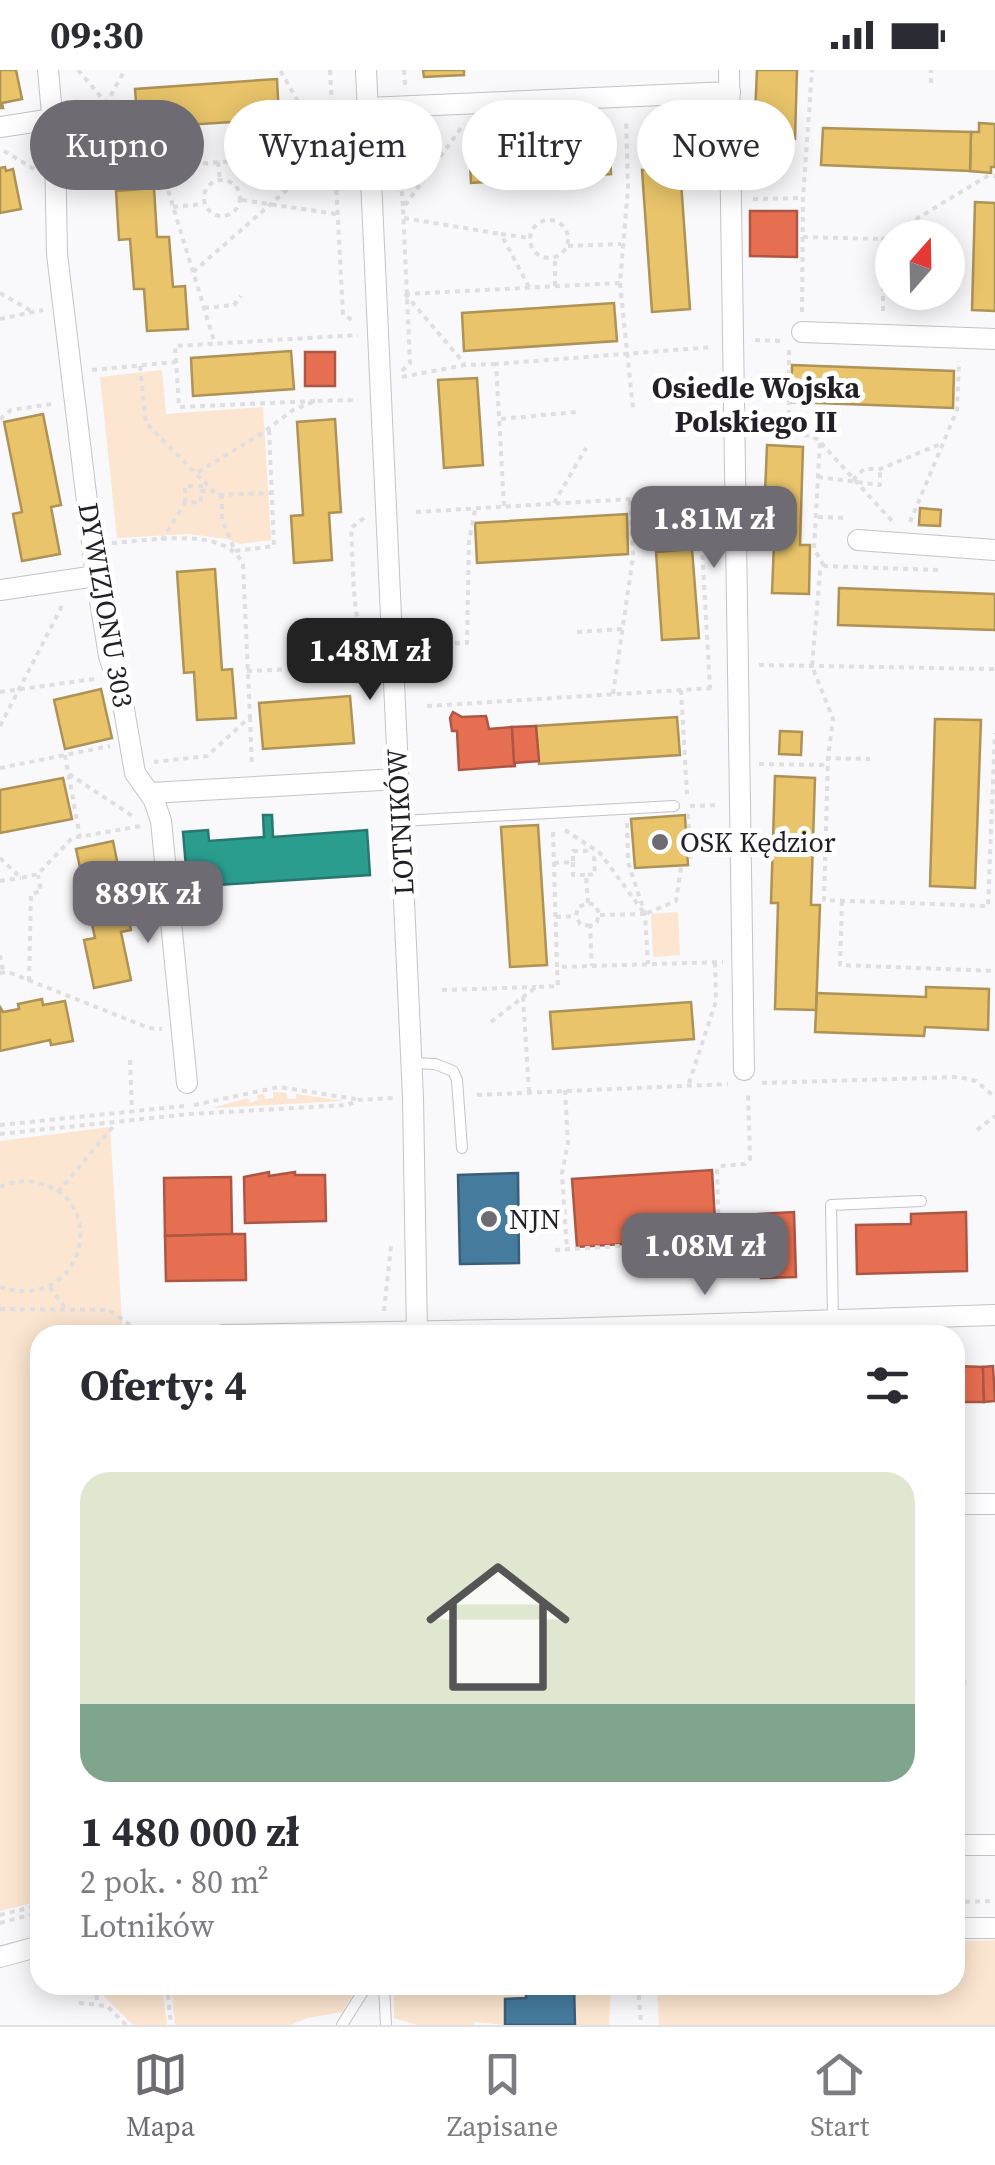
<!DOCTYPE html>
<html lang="pl">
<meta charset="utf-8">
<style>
body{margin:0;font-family:"Source Serif 4",serif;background:#f2f2f3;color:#2b2b33;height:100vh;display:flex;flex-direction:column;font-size:38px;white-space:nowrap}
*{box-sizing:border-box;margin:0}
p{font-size:32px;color:#7c7c81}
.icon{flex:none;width:55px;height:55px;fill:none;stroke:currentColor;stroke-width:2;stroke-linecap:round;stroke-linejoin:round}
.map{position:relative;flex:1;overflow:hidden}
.sheet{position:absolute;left:30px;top:1255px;width:935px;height:670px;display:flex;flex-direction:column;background:#fff;border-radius:30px;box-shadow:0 5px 25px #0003}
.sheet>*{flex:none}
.hud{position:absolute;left:30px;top:30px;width:935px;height:90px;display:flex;gap:20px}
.needle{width:65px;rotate:20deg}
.tools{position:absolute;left:875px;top:150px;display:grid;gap:20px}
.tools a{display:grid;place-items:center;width:90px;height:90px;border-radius:50%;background:#fff;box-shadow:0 5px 25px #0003;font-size:50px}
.price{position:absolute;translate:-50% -85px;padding:0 22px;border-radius:20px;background:#6e6b72;color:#fff;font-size:32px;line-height:65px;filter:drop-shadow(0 2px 5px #0008)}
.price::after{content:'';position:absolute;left:50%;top:60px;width:30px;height:22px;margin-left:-15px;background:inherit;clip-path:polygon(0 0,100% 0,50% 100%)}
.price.current{background:#222;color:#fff}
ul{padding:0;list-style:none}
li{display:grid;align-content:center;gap:20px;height:530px;padding:0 50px}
li span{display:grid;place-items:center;height:310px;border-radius:30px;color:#555}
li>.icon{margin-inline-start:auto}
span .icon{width:180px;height:180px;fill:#fffc;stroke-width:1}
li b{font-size:42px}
h2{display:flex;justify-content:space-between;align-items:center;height:120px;padding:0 50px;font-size:42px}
.pill{padding:0 35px;border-radius:45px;background:#fff;box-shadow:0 5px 25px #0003;font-size:35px;line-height:90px}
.pill.current{background:#6e6b72;color:#fff}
.status{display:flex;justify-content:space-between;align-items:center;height:70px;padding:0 50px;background:#fff;direction:ltr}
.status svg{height:28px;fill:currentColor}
.tab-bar{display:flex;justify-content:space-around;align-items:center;height:140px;border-top:2px solid #e1e1e2;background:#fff;font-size:28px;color:#7c7c81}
.tab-bar a{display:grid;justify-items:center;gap:5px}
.tab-bar .current{color:#6e6b72}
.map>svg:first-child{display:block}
.green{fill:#fce6d1}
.homes{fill:#e9c46a;stroke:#ae9256;stroke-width:2.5}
.shops{fill:#e76f51;stroke:#ac5745;stroke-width:2.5}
.schools{fill:#2a9d8f;stroke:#287770;stroke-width:2.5}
.public{fill:#457b9d;stroke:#3b5f7a;stroke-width:2.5}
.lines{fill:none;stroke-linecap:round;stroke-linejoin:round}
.service-casing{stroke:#c6c3c8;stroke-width:12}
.minor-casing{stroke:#c6c3c8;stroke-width:22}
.path{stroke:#e0dee0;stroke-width:4;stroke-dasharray:5 5;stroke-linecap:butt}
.service{stroke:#fefefe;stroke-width:10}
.minor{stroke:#fefefe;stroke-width:20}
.poi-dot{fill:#6e6b72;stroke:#fff;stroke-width:4}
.labels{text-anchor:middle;stroke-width:10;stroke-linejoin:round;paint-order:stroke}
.street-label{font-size:28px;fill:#231f28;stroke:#fff}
.poi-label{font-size:28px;fill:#231f28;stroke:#fff;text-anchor:start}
.neighbourhood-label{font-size:30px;font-weight:bold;fill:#231f28;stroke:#fff}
</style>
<div class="status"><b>09:30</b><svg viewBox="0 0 49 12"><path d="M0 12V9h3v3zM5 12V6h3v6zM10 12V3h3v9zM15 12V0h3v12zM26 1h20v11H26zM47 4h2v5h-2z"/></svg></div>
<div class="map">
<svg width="995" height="1955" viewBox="0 0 995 1955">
<rect width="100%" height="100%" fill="#f9f8fa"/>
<g class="green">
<path d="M162,300L166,344L263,337L271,470L239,474L227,469L189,464L117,468L100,307Z"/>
<path d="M678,842L680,885L653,887L651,844Z"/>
<path d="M273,1022L286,1023L288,1029H296V1024L344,1031L212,1038L248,1028L250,1033L258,1030L257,1025L264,1024L265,1029L273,1028Z"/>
<path d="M110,1057L123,1265H40V1831L0,1841V1071Z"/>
<path d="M995,1870V1955H659L657,1915H955V1871Z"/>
<path d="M101,1915H162L167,1955H133L102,1924Z"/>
<path d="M171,1915H359L342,1942L307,1948L290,1955H175Z"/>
<path d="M394,1915H549V1919L527,1921L526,1928L505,1929V1955L475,1952L474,1955H417L394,1948Z"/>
<path d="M574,1915H611L609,1955H575Z"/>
</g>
<g class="homes">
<path d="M0,0H16L22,29L2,33L3,38H0Z"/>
<path d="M423,0H464V5L424,7Z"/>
<path d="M757,0H797L795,69L754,67Z"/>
<path d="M277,9L279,49L138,58L135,19Z"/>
<path d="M979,53L995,54V97H991V103L970,101L971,62H979Z"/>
<path d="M823,58L971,62L970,101L821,95Z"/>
<path d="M609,65L611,104L471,113L469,75Z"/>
<path d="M5,97L6,101L13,99L21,139L0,143V98Z"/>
<path d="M680,97L690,239L652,242L642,100Z"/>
<path d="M154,118L157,167H169L173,217L185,216L188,259L147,261L144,219H134L130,169L119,170L116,121Z"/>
<path d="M975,132L995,133V241L972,240Z"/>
<path d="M614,233L617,271L464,281L462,243Z"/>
<path d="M291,281L294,319L193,326L191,288Z"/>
<path d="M792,295L954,301L953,338L791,332Z"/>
<path d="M477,308L483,395L444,398L438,310Z"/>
<path d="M43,344L61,435L51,437L60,484L22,491L13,444L22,442L4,352Z"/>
<path d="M335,349L341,442L329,443L332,490L294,493L291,446L303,445L297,352Z"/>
<path d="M767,375L803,377L800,475H810L809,524L772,523L774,473H763Z"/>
<path d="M920,438L941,440L940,456L919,455Z"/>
<path d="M627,444L628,484L477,493L475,453Z"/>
<path d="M692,479L699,568L662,570L656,482Z"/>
<path d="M215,499L222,600L232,599L236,648L197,650L194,602L184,603L177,502Z"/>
<path d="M839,518L995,524V560L838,555Z"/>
<path d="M101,619L112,668L65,679L54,630Z"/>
<path d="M350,626L354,673L263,679L259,633Z"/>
<path d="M677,647L680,685L539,694L536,656Z"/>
<path d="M935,649L981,650L975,818L930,816Z"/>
<path d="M780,661L802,662L801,685L779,684Z"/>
<path d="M775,706L815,708L811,835H820L816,940L775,939L778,833H771Z"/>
<path d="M63,708L72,749L0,763V720Z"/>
<path d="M685,745L688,795L635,798L631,749Z"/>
<path d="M538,755L547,895L510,897L501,757Z"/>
<path d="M113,771L131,860L121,862L131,910L94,918L84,870L95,868L76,779Z"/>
<path d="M926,917L989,919L988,960L925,957L924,966L815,962L817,923L926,927Z"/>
<path d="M42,929L43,935L65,931L73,971L51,975L50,970L0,981V937L3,942L19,939L18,934Z"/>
<path d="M691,932L694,969L553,979L550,942Z"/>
</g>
<g class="shops">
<path d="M750,141H797V187L750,186Z"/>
<rect x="305" y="282" width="30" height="34"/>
<path d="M453,642L462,647L486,646L489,659L512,657L515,696L459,700L457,661H452L450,648Z"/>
<path d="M536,656L539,691L514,693L512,657Z"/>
<path d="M712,1100L716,1168L577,1177L572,1109Z"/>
<path d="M269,1102V1106L295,1102V1105H325L326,1151L245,1153L244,1107Z"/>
<path d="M231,1107L232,1164L165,1166L164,1108Z"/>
<path d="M794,1142L796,1207L761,1208L759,1144Z"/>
<path d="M966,1142L967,1201L857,1204L856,1155L911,1154V1144Z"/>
<path d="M232,1164H245L246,1210L166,1211L165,1166Z"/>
<path d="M955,1296L983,1297L984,1332H955Z"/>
<path d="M993,1296L995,1331L984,1332L983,1297Z"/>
</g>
<path class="schools" d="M263,745H272L273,767L367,760L370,805L202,816L201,795L186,797L183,762L208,760L209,771L264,767Z"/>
<g class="public">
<path d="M518,1103L519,1193L460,1194L458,1105Z"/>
<path d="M549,1915H574L575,1955H505V1929L526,1928V1921L549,1919Z"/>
</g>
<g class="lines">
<g class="service-casing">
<g id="service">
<path d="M401,751L674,736"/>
<path d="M412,993L435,994L453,1001L457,1010L462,1078"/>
<path d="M833,1249L831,1135L921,1131"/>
<path d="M384,1915L386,1955"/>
<path d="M342,1955L367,1915"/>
</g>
</g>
<g class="minor-casing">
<g id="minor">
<path d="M48,0L55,77L57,184L96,506L109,586L121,622L135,703L154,730L161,751L187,1013"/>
<path d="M366,0L413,1028L417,1265"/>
<path d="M729,0L744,1000"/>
<path d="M367,38L730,22"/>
<path d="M0,57L53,49"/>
<path d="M802,262L995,269"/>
<path d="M858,470L995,480"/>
<path d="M0,520L96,506"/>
<path d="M150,723L398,709"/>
<path d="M223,1265L558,1259L995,1245"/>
<path d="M955,1434H995"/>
<path d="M955,1775H995"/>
<path d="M955,1858H995"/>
<path d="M0,1887L40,1876"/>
</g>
</g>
<g class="path">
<path d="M78,0L161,97L333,83"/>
<path d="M330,0L343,245L356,252"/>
<path d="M404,0L405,15"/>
<path d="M931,13V0"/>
<path d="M4,81L34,99"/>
<path d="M218,92L220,110"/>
<path d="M76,101L161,97L215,274"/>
<path d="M85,101C89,65 107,31 125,0"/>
<circle cx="222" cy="128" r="18"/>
<path d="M753,129L803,128"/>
<path d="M242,130L336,144"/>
<path d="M403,136L398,80L407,71V60"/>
<path d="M173,137L203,134"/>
<path d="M404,148L501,164"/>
<circle cx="549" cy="169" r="19"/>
<path d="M803,167L883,169"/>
<path d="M568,176L621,174"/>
<path d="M193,202L328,84L280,0"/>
<path d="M620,213L633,339"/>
<path d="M555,216V188"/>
<path d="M529,217L501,164L529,168"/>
<path d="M0,223L31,241"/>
<path d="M405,224L620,213L628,118L626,49"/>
<path d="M405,224L464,293"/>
<path d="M204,238L234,235L241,226"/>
<path d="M883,241V169L989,105L995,106"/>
<path d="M802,242L803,128L812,0"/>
<path d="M0,249L43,240"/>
<path d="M755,270L780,271"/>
<path d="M789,280V365"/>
<path d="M140,296L146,353L217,425L272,423"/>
<path d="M92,300L176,292"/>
<path d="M402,301L410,293L403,138L464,54"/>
<path d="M402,307L465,295L496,294"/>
<path d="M315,331L179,337L175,276L358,265"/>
<path d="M0,349L11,340L51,334"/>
<path d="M501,349L576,342"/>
<path d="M754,361L812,366L820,371L814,479L824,496"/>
<path d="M821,373L892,451"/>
<path d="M198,402L261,364L293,340L315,331L358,330"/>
<path d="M818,407L880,415V399"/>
<path d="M853,410L864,399H880L943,373"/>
<path d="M222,424V450L235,481L274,476L269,359"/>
<path d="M699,425L710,618"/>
<path d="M633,429L702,479"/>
<path d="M185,433V416H201V421"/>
<path d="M554,433L586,378"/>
<path d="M504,436L496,294L713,277"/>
<path d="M416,442L713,424"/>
<path d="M818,447L848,448"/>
<path d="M364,448L351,458C354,504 351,547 369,590"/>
<path d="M910,452L957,340L959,291"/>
<path d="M162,470L185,433L201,432V421H213"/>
<path d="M112,473C147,471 228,455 243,495L250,647L207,686L154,692"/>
<path d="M938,500L824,496L820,502L812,596L833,649L828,688L824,830L988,836L995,663"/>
<path d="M577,562L622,559"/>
<path d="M425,574L467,573L469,471L475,440"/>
<path d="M759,595L995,599"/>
<path d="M247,601L371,596"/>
<path d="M681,620L687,724"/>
<path d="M0,622L94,609"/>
<path d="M613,624L633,487L630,427"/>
<path d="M427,636L714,618"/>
<path d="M250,647L252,697"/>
<path d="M0,656L61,538L60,531"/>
<path d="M65,685L80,767"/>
<path d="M759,694L822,695L828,688L870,689"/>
<path d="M0,698L110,676"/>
<path d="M69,704L134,747"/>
<path d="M690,736L720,735"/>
<path d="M688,744L691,794"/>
<path d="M627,753L628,792L645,844L648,894"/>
<path d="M565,760L600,783L645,844L676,831L681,797"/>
<path d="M553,762L557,897L723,892"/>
<path d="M0,788L21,808L38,804L72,768L141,756"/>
<path d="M573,792V805H585"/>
<path d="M554,793L573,792V781H586L591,776"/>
<path d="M0,811L21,808"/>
<path d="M842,831L840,895L995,901"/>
<path d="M588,833L586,805L595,804L594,788L599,783"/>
<path d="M600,845L645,844"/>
<path d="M556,847L576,846"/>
<path d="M590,856L580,854L576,846L578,837L588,833L595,835L599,843L597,852L590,856L592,896"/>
<path d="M0,885L3,902"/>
<path d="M0,903L8,902L149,958L162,959"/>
<path d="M29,911L31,824L41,821L38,805"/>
<path d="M442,920L536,917"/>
<path d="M523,927L529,1022"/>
<path d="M491,952L536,917L558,916L557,897"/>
<path d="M130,990L132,1040"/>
<path d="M689,1013L716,931L715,892"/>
<path d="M762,1013L959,1007L976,1011L995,1027"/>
<path d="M565,1020L568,1073L562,1103L567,1180"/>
<path d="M477,1025L728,1014"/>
<path d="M194,1035L279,1017L356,1029"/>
<path d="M0,1055L184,1036"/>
<path d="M977,1060L995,1046"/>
<path d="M0,1064L190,1044L347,1035L359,1030L393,1028"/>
<path d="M0,1117C12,1111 25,1110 38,1113C111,1129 84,1244 0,1217"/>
<path d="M58,1122L116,1053"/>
<path d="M555,1180L719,1170L717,1100L720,1096L745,1094L750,1089L748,1023"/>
<path d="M50,1217L65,1238"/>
<path d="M0,1239L109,1240L144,1265"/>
<path d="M384,1241L391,1176"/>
<path d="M955,1617H963L965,1609"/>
<path d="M955,1832L995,1831"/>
<path d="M0,1845L40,1835"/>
<path d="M0,1853L40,1842"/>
<path d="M96,1915L97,1935"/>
<path d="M167,1915L171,1955"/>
<path d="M638,1915L641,1955"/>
<path d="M79,1933L107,1936L126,1955"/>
</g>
<use href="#service" class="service"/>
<use href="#minor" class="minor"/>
</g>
<g class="poi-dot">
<circle cx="660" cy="772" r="10"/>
<circle cx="489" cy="1149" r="10"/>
</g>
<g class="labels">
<g class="street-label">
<text transform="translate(106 535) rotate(80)" y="10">DYWIZJONU 303</text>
<text transform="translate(400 752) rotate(-93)" y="10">LOTNIKÓW</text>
</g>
<g class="poi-label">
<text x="680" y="782">OSK Kędzior</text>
<text x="509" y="1159">NJN</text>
</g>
<g class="neighbourhood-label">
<text x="756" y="328">Osiedle Wojska<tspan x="756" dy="34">Polskiego II</tspan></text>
</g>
</g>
</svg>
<div class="tools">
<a><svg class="needle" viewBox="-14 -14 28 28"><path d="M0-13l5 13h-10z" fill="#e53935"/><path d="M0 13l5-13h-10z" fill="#7c7c81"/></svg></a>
</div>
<b class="price" style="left:714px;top:501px">1.81M zł</b>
<b class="price current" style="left:370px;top:633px">1.48M zł</b>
<b class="price" style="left:148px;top:876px">889K zł</b>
<b class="price" style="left:705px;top:1228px">1.08M zł</b>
<div class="hud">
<a class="pill current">Kupno</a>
<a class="pill">Wynajem</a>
<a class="pill">Filtry</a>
<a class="pill">Nowe</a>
</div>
<section class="sheet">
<h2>Oferty: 4<svg class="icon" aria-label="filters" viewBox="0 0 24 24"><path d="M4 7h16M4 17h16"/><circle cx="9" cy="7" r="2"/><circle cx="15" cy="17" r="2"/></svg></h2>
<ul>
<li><span style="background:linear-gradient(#dfe7d0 75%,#7fa58c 0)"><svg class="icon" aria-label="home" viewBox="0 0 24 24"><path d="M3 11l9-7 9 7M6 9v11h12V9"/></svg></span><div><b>1 480 000 zł</b><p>2 pok. · 80 m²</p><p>Lotników</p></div></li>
</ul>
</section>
</div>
<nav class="tab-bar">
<a class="current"><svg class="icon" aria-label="map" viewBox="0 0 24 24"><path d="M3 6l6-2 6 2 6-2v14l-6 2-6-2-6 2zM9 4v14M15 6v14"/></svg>Mapa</a>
<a><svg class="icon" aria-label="saved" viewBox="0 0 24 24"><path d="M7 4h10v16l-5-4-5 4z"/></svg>Zapisane</a>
<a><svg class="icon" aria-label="home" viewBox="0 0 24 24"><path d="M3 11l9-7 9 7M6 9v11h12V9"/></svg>Start</a>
</nav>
